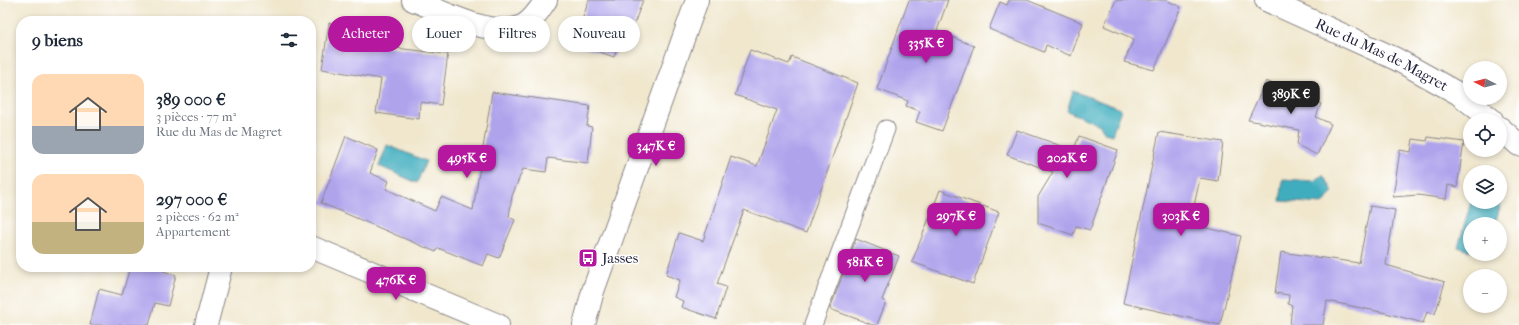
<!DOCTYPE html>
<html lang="fr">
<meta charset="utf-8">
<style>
body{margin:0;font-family:"IM FELL French Canon",serif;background:#f6f6f7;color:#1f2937;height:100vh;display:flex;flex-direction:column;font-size:15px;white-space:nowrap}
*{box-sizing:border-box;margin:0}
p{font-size:13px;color:#747a83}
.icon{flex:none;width:22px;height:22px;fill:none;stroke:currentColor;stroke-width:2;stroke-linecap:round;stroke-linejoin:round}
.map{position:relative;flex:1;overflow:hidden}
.drawer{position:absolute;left:16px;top:16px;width:300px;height:256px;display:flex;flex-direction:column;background:#fff;border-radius:16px;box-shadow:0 2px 6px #0003}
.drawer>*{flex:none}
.hud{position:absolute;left:328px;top:16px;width:380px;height:36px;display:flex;gap:8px}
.needle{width:26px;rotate:276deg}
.buttons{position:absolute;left:1463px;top:61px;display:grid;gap:8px}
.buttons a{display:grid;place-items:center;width:44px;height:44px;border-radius:50%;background:#fff;box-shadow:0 2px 6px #0003;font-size:20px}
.price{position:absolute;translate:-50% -34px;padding:0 9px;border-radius:8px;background:#b5179e;color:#fff;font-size:13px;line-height:26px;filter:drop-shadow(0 1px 2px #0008)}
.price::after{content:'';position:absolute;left:50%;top:24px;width:12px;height:9px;margin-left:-6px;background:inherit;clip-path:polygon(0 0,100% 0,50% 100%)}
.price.on{background:#222;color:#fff}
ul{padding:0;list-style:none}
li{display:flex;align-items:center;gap:12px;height:100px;padding:0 16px}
li span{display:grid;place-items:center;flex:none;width:112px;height:80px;border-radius:12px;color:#555}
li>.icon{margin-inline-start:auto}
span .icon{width:48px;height:48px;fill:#fffc;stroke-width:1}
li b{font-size:17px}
h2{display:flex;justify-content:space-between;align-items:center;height:48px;padding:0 16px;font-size:17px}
.pill{padding:0 14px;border-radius:18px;background:#fff;box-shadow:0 2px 6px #0003;font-size:14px;line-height:36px}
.pill.on{background:#b5179e;color:#fff}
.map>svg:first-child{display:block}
.water{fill:#40adbe;stroke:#31687c}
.building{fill:#afa3ec}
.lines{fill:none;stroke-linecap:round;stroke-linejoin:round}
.service-casing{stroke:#898484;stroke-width:19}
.minor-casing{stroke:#898484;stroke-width:24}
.service{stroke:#fff;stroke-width:17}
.minor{stroke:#fff;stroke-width:22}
.labels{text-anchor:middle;stroke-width:3;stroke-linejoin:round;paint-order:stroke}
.street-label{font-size:15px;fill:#22223b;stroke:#fff}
.poi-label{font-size:15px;fill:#22223b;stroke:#fff;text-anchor:start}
</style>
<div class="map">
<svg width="1519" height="325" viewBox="0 0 1519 325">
<rect width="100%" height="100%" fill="#fff"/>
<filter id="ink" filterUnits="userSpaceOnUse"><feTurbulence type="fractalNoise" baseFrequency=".025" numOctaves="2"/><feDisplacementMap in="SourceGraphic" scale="8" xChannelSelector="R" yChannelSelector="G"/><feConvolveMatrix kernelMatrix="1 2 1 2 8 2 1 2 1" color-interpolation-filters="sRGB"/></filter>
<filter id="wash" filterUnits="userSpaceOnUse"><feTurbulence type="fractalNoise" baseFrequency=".012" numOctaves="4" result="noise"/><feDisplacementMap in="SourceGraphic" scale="16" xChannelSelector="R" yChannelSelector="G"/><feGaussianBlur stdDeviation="0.9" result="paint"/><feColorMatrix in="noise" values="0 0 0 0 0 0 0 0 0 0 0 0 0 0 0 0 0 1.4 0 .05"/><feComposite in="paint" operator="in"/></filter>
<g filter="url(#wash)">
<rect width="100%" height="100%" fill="#f0e7cd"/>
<g class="water">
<path d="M1073,91L1121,109L1112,135L1105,133L1100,125L1067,111Z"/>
<path d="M387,145L426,161L417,183L379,166Z"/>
<path d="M1323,175L1333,191L1323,204L1280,201L1283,179L1314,181Z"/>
<path d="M1500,199L1502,200L1495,224H1470V251L1458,247L1471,202H1500Z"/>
</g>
<g id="blocks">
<g class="building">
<path d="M589,0H643L631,32L624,30L614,57L574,43Z"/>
<path d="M909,0H948L937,31L974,46L942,131L916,122L920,111L906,106L908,101L877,89Z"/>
<path d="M1009,0H1027L1083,23L1071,56L1046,45L1044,52L989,29L1000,2L1007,5Z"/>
<path d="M1116,0H1166L1181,7L1154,70L1124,62L1134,39L1104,26Z"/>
<path d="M329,23L388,32L386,47L448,54L441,105L420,102L419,119L376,113L381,79L322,69Z"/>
<path d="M750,50L789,64L792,57L858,83L806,233L744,210L717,284L726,287L716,319L681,307L683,301L674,297L680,280L666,275L679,233L703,241L731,157L757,166L777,110L735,95Z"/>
<path d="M1266,81L1321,104L1316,117L1331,124L1317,155L1297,145L1299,130L1248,120Z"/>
<path d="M492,92L590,106L587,126L592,127L588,163L548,158L546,172L523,169L512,196L509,217L515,220L499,258L488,254L483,266L438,248L436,252L321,203L346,136L378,150L370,173L389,181L386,189L435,211L441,197L473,210Z"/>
<path d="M1017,130L1067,148L1068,147L1074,149L1079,136L1118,150L1090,230L1076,226L1073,235L1038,223V197L1053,172L1007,155Z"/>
<path d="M1159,132L1223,142L1218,181L1200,178L1190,224L1241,236L1220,325L1123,303Z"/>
<path d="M1428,137L1464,142L1457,187L1448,185L1446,199L1418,195L1393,197L1400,150L1411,152L1413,139L1427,141Z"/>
<path d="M940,190L999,212L973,284L912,262Z"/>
<path d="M1370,206L1395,210L1386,265L1445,282L1435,314L1427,312L1423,323L1386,313L1327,301L1323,325H1290L1292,305L1288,304L1289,295L1275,293L1281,252L1359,263Z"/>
<path d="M856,239L899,256L882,300L886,302L877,325H873L830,309Z"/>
<path d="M130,267H164L163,271L176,275L168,306L155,303L149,325H90L99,289L122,295Z"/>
</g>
</g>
</g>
<g filter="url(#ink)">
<use href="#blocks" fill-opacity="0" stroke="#898484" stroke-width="1"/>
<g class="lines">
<g class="service-casing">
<path id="service" d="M813,325L886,129"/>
</g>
<g class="minor-casing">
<g id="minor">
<path d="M413,0C440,10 496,41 524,25C534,19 540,9 546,0"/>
<path id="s1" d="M1266,0L1396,59L1459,94L1492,120"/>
<path d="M1500,128L1519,145"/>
<path d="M311,247L498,325"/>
<path d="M206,325L221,267"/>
<path d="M584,325L593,291L697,0"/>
</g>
</g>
<use href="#service" class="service"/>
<use href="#minor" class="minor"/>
</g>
</g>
<defs>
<g id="bus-square" transform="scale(1)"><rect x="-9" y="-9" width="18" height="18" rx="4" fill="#b5179e" stroke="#fff"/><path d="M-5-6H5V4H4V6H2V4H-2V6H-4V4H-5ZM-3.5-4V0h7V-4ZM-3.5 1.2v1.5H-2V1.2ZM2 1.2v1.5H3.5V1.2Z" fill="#fff"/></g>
</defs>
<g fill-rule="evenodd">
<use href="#bus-square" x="588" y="258"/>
</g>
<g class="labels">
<g class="street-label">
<text dy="5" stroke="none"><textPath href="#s1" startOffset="128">Rue du Mas de Magret</textPath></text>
</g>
<g class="poi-label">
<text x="602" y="263">Jasses</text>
</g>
</g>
</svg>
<div class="buttons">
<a><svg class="needle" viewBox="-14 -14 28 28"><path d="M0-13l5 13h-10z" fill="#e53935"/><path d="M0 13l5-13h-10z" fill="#747a83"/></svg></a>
<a><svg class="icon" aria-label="locate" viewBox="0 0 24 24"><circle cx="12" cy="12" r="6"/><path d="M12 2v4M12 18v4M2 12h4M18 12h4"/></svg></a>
<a><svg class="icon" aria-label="layers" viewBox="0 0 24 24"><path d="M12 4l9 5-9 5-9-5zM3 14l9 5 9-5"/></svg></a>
<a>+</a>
<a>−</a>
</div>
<b class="price" style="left:926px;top:64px">335K €</b>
<b class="price on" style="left:1291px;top:115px">389K €</b>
<b class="price" style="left:656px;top:167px">347K €</b>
<b class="price" style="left:467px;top:179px">495K €</b>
<b class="price" style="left:1067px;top:179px">202K €</b>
<b class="price" style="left:956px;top:237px">297K €</b>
<b class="price" style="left:1181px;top:237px">303K €</b>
<b class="price" style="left:865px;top:283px">581K €</b>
<b class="price" style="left:396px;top:301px">476K €</b>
<div class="hud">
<a class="pill on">Acheter</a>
<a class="pill">Louer</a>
<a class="pill">Filtres</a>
<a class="pill">Nouveau</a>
</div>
<section class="drawer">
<h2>9 biens<svg class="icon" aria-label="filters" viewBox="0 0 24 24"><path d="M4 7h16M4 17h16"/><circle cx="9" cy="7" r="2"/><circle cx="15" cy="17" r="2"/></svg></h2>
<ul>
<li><span style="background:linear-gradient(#ffd9b3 65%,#9aa5b1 0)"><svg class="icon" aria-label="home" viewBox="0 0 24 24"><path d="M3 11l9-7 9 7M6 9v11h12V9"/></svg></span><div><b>389 000 €</b><p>3 pièces · 77 m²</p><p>Rue du Mas de Magret</p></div></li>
<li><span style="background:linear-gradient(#ffd9b3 60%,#c2b280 0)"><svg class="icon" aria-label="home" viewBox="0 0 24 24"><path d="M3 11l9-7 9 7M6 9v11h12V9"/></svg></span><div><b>297 000 €</b><p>2 pièces · 62 m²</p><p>Appartement</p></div></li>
</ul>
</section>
</div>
